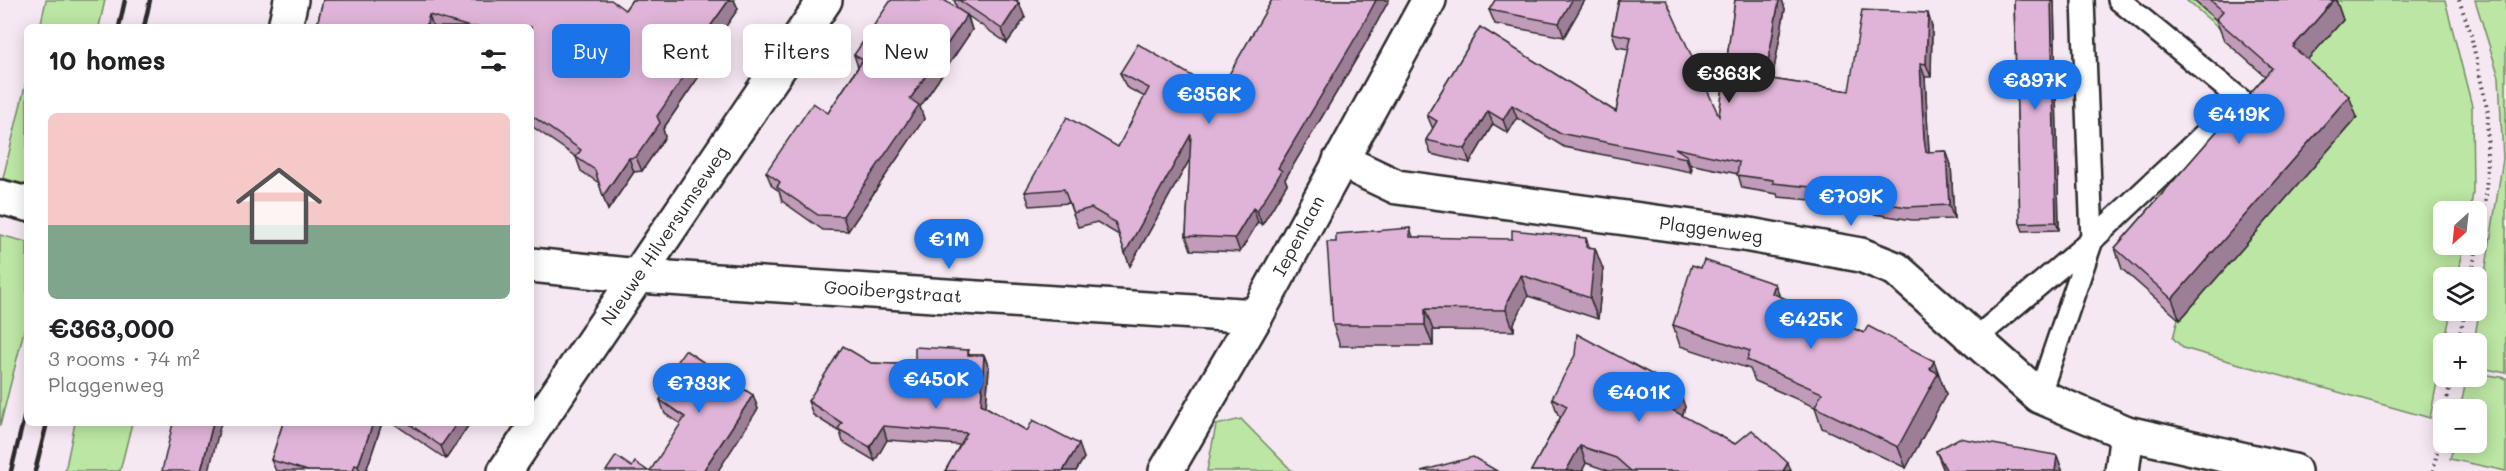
<!DOCTYPE html>
<meta charset="utf-8">
<style>
body{margin:0;font-family:Mali,sans-serif;background:#f2f2f2;color:#202124;height:100vh;display:flex;flex-direction:column;font-size:22px;white-space:nowrap}
*{box-sizing:border-box;margin:0}
p{font-size:20px;color:#757577}
.icon{flex:none;width:33px;height:33px;fill:none;stroke:currentColor;stroke-width:2;stroke-linecap:round;stroke-linejoin:round}
.map{position:relative;flex:1;overflow:hidden}
.side{position:absolute;left:24px;top:24px;width:510px;height:402px;display:flex;flex-direction:column;background:#fff;border-radius:9px;box-shadow:0 3px 15px #0003}
.side>*{flex:none}
.hud{position:absolute;left:552px;top:24px;width:570px;height:54px;display:flex;gap:12px}
.needle{width:39px;rotate:207deg}
.buttons{position:absolute;left:2433px;top:201px;display:grid;gap:12px}
.buttons a{display:grid;place-items:center;width:54px;height:54px;border-radius:9px;background:#fff;box-shadow:0 3px 15px #0003;font-size:30px}
.price{position:absolute;translate:-50% -51px;padding:0 14px;border-radius:21px;background:#1a73e8;color:#fff;font-size:20px;line-height:39px;filter:drop-shadow(0 2px 3px #0008)}
.price::after{content:'';position:absolute;left:50%;top:36px;width:18px;height:14px;margin-left:-9px;background:inherit;clip-path:polygon(0 0,100% 0,50% 100%)}
.price.on{background:#222;color:#fff}
ul{padding:0;list-style:none}
li{display:grid;align-content:center;gap:12px;height:318px;padding:0 24px}
li+li{border-top:2px solid #e0e0e0}
li span{display:grid;place-items:center;height:186px;border-radius:9px;color:#555}
li>.icon{margin-inline-start:auto}
span .icon{width:108px;height:108px;fill:#fffc;stroke-width:1}
li b{font-size:26px}
h2{display:flex;justify-content:space-between;align-items:center;height:72px;padding:0 24px;font-size:26px}
.chip{padding:0 21px;border-radius:9px;background:#fff;box-shadow:0 3px 15px #0003;font-size:21px;line-height:54px}
.chip.on{background:#1a73e8;color:#fff}
.map>svg:first-child{display:block}
.green{fill:#bce6a3;stroke:#748867;stroke-width:1.5}
.lines{fill:none;stroke-linecap:round;stroke-linejoin:round}
.lane-casing{stroke:#2b2b2b;stroke-width:26}
.street-casing{stroke:#2b2b2b;stroke-width:38}
.secondary-casing{stroke:#2b2b2b;stroke-width:38}
.path{stroke:#2b2b2b;stroke-width:4;stroke-dasharray:1.5 4.5;stroke-linecap:butt}
.lane{stroke:#fff;stroke-width:21}
.street{stroke:#fff;stroke-width:33}
.secondary{stroke:#fff;stroke-width:33}
.rail{stroke:#2b2b2b;stroke-width:4.5}
.wall{fill:#c19bba;stroke:#2b2b2b;stroke-width:1.5}
.shaded-wall{fill:#9d7e97;stroke:#2b2b2b;stroke-width:1.5}
.building{fill:#e0b4d8;stroke:#2b2b2b;stroke-width:1.5}
.labels{text-anchor:middle;stroke-width:4.5;stroke-linejoin:round;paint-order:stroke}
.street-label{font-size:18px;fill:#2b2b2b;stroke:#fff}
</style>
<div class="map">
<svg width="2506" height="471" viewBox="0 0 2506 471">
<rect width="100%" height="100%" fill="#f6e8f3"/>
<filter id="ink" filterUnits="userSpaceOnUse"><feTurbulence type="fractalNoise" baseFrequency=".0167" numOctaves="2"/><feDisplacementMap in="SourceGraphic" scale="12" xChannelSelector="R" yChannelSelector="G"/><feConvolveMatrix kernelMatrix="1 2 1 2 8 2 1 2 1" color-interpolation-filters="sRGB"/></filter>
<g filter="url(#ink)">
<g class="green">
<path d="M46,0H105L99,27H40Z"/>
<path d="M2186,0H2445L2472,106L2473,193L2470,211L2444,212V244L2463,245L2457,277L2444,278V310L2451,311L2430,418L2183,348L2173,338L2179,315L2283,82Z"/>
<path d="M2475,0H2506V373L2477,367L2476,344L2474,343L2503,159L2499,77Z"/>
<path d="M27,78V185L3,178Z"/>
<path d="M0,235L27,242V319L0,426Z"/>
<path d="M2477,373L2506,378V471L2450,459L2454,443L2476,442V410L2460,409L2467,377L2476,376Z"/>
<path d="M1241,419L1292,471H1207L1216,425Z"/>
<path d="M75,423H132L120,471H65Z"/>
</g>
<g class="lines">
<g class="lane-casing">
<g id="lane">
<path d="M1975,339L2092,240L2241,100L2119,0"/>
<path d="M2039,396L2092,240L2083,0"/>
</g>
</g>
<g class="street-casing">
<g id="street">
<path d="M285,27L291,0"/>
<path d="M1340,160L1397,187L1744,234L1861,255L1896,269L2039,396L2127,433L2294,471"/>
<path d="M638,276L1256,316"/>
<path d="M1166,471L1256,316L1429,0"/>
<path d="M2122,471L2127,433"/>
</g>
</g>
<g class="secondary-casing">
<g id="secondary">
<path d="M0,197L27,204"/>
<path d="M531,265L638,276"/>
<path d="M505,471L825,0"/>
</g>
</g>
<g class="path">
<path d="M2459,0L2470,31L2488,113L2486,198L2471,278"/>
<path d="M2458,344L2465,310"/>
<path d="M2445,410L2452,376"/>
<path d="M2433,471L2444,418"/>
</g>
<use href="#lane" class="lane"/>
<use href="#street" class="street"/>
<use href="#secondary" class="secondary"/>
<g class="rail">
<path d="M119,27L125,0"/>
<path d="M144,27L150,0"/>
<path d="M11,471L27,406"/>
<path d="M35,471L47,423"/>
</g>
</g>
<g class="wall">
<path d="M323,0L625,10L632,0H734L738,9L712,46L715,53L663,129L665,137L642,171L634,172L608,210L599,183L581,171L576,157L533,127L531,124V27H320L318,21Z"/>
<path d="M954,0H1018L1017,2L1025,18L1007,43L968,16L972,30L920,107L924,119L848,231L823,230L782,201L779,191L772,186L766,172L828,113L858,67L854,55L957,8Z"/>
<path d="M1272,0H1389L1364,46L1285,179L1287,184L1262,225L1258,222L1240,252L1191,250L1186,236L1190,159L1130,266L1119,235L1097,222L1078,227L1069,203L1030,206L1025,192L1118,147L1145,97L1126,87L1120,73L1219,92Z"/>
<path d="M1585,0L1564,37L1495,24L1489,10Z"/>
<path d="M1619,0L1719,116L1735,0H1782L1785,9L1772,79L1849,91L1932,27L1931,77H1925L1929,152L1946,151L1951,165L1954,219L1912,220L1825,206L1823,201L1778,197L1777,194L1742,188L1738,174L1690,164L1692,169L1691,172L1564,147L1517,118L1508,133L1493,124L1470,163L1431,154L1426,140L1433,129L1427,115L1480,27L1616,112L1629,49L1617,47L1612,33Z"/>
<path d="M2014,0H2054L2059,230L2023,231L2020,223Z"/>
<path d="M2193,0H2336L2343,20L2307,60L2357,117L2180,320L2122,269L2115,248L2265,76L2224,40L2216,20Z"/>
<path d="M1410,228L1413,237L1590,247L1603,269L1598,319L1528,296L1514,323V331L1433,330V346H1340L1333,325L1336,242Z"/>
<path d="M1701,268L1775,284L1779,296L1864,333L1934,361L1946,394L1906,468L1822,428L1815,407L1755,381L1750,369L1680,346L1673,325Z"/>
<path d="M968,350L969,355H984L989,368L986,407L1027,431L1084,458L1076,471H945L960,445L887,440L875,461L843,442L840,432L813,415L808,401L871,363L915,365Z"/>
<path d="M753,395L758,409L681,424L665,414L660,400Z"/>
<path d="M1552,398L1685,407L1682,416L1735,444L1788,463L1791,471H1609L1586,463L1582,471H1531L1561,416L1558,415Z"/>
<path d="M283,423H382L366,471H276L271,460Z"/>
<path d="M393,423H470L446,459Z"/>
<path d="M1936,451L2057,456L2062,470V471H1944Z"/>
</g>
<g class="shaded-wall">
<path d="M729,0H734L738,9L712,46L715,53L663,129L665,137L642,171L636,157L657,116L704,35Z"/>
<path d="M1376,0H1389L1364,46L1285,179L1287,184L1262,225L1257,211L1278,168Z"/>
<path d="M1572,0H1585L1564,37L1559,23Z"/>
<path d="M1779,0H1782L1785,9L1770,91L1765,78Z"/>
<path d="M2051,0H2054L2059,230L2056,222Z"/>
<path d="M2334,0H2336L2343,20L2300,68L2293,47Z"/>
<path d="M1019,3L1025,18L1007,43L1002,29Z"/>
<path d="M1928,13L1932,27L1931,77L1926,64Z"/>
<path d="M429,15L433,27H426Z"/>
<path d="M967,15L972,30L920,107L924,119L848,231L843,216L910,99Z"/>
<path d="M1920,63L1925,77L1929,153L1926,152L1924,139Z"/>
<path d="M2349,96L2357,117L2180,320L2172,299Z"/>
<path d="M1512,105L1517,118L1508,133L1503,120Z"/>
<path d="M1488,111L1493,124L1470,163L1465,149Z"/>
<path d="M1191,134L1196,148L1130,266L1125,253Z"/>
<path d="M1946,151L1951,165L1954,219L1949,205Z"/>
<path d="M1687,156L1692,169L1691,172L1686,158Z"/>
<path d="M629,158L634,172L608,210L603,196Z"/>
<path d="M1253,208L1258,222L1240,252L1235,238Z"/>
<path d="M1586,238L1594,259L1595,248L1603,269L1598,319L1590,298L1586,247Z"/>
<path d="M1521,275L1528,296L1514,323V331L1506,310L1507,302Z"/>
<path d="M1775,284L1783,305L1772,293Z"/>
<path d="M1425,309L1433,330V346L1425,325Z"/>
<path d="M984,355L989,368L985,418L981,404Z"/>
<path d="M1934,361L1946,394L1906,468L1898,447Z"/>
<path d="M1679,389L1685,407L1679,428L1672,410Z"/>
<path d="M753,395L758,409L718,471H703Z"/>
<path d="M213,423H221L209,471H201Z"/>
<path d="M373,423H382L366,471H360L358,466Z"/>
<path d="M456,423H470L446,459L441,446Z"/>
<path d="M883,426L887,440L875,461L870,447Z"/>
<path d="M1079,444L1084,458L1076,471H1063Z"/>
<path d="M1580,446L1586,463L1582,471H1566Z"/>
<path d="M2057,456L2062,470V471H2055Z"/>
<path d="M1788,463L1791,471H1783Z"/>
</g>
<g class="building">
<path d="M323,0H611L625,10L632,0H729L704,35L710,39L657,116L660,123L636,157L629,158L603,196L595,170L576,157L581,150L531,115V27H470L429,15L426,27H328L318,21Z"/>
<path d="M891,0H944L967,15L910,99L919,105L843,216L818,215L777,187L780,182L766,172L813,103L828,113L863,60L854,55Z"/>
<path d="M959,0H1014L1019,3L1002,29Z"/>
<path d="M1272,0H1376L1359,32L1278,168L1282,171L1257,211L1253,208L1235,238L1186,236L1191,134L1125,253L1115,222L1091,208L1073,213L1064,189L1025,192L1067,117L1118,147L1149,88L1120,73L1138,44L1219,92Z"/>
<path d="M1495,0H1572L1559,23L1489,10Z"/>
<path d="M1619,0H1666L1719,116L1735,0H1779L1765,78L1849,91L1862,10L1928,13L1926,64L1920,63L1924,139L1926,152L1946,151L1949,205L1907,207L1820,193V188L1773,183V180L1737,175L1739,162L1675,148L1687,156L1686,158L1559,133L1512,105L1503,120L1488,111L1465,149L1426,140L1437,121L1427,115L1480,27L1616,112L1631,37L1612,33Z"/>
<path d="M2014,0H2051L2056,222L2020,223Z"/>
<path d="M2210,0H2334L2293,47L2349,96L2172,299L2115,248L2272,68L2216,19L2223,11Z"/>
<path d="M1410,228V237L1512,239V230L1586,238V247L1595,248L1590,298L1521,275L1507,302L1506,310L1425,309V325H1333L1327,242H1336V234Z"/>
<path d="M1704,260L1775,284L1772,293L1864,333L1868,326L1934,361L1930,369L1938,373L1898,447L1815,407L1822,393L1747,360L1750,351L1673,325L1692,265L1701,268Z"/>
<path d="M1577,334L1679,389L1672,410L1735,444L1752,430L1788,463L1783,471H1631L1616,458L1580,446L1566,471H1531L1567,406L1552,398L1575,355Z"/>
<path d="M843,346L871,363L915,365V347L968,350V355H984L981,404L1027,431L1033,420L1079,444L1063,471H945L967,433L883,426L870,447L838,429L842,423L808,401Z"/>
<path d="M685,350L753,395L703,471H650L685,417L660,400L671,382L670,371Z"/>
<path d="M173,423H213L201,471H162Z"/>
<path d="M283,423H373L358,466L355,465L353,471H308L271,460Z"/>
<path d="M408,423H457L441,446Z"/>
<path d="M1959,438L2055,455L2057,456L2055,471H1947L1936,451Z"/>
<path d="M616,456L632,467L635,462L648,471H606Z"/>
<path d="M1473,457L1497,471H1421Z"/>
</g>
</g>
<g class="labels">
<g class="street-label">
<text transform="translate(1711 230) rotate(8)" y="6">Plaggenweg</text>
<text transform="translate(665 236) rotate(-56)" y="6">Nieuwe Hilversumseweg</text>
<text transform="translate(1299 236) rotate(-62)" y="6">Iepenlaan</text>
<text transform="translate(893 292) rotate(4)" y="6">Gooibergstraat</text>
</g>
</g>
</svg>
<div class="buttons">
<a><svg class="needle" viewBox="-14 -14 28 28"><path d="M0-13l5 13h-10z" fill="#e53935"/><path d="M0 13l5-13h-10z" fill="#757577"/></svg></a>
<a><svg class="icon" aria-label="layers" viewBox="0 0 24 24"><path d="M12 4l9 5-9 5-9-5zM3 14l9 5 9-5"/></svg></a>
<a>+</a>
<a>−</a>
</div>
<b class="price on" style="left:1729px;top:104px">€363K</b>
<b class="price" style="left:2035px;top:111px">€897K</b>
<b class="price" style="left:1209px;top:125px">€356K</b>
<b class="price" style="left:2239px;top:145px">€419K</b>
<b class="price" style="left:1851px;top:227px">€709K</b>
<b class="price" style="left:949px;top:270px">€1M</b>
<b class="price" style="left:1811px;top:350px">€425K</b>
<b class="price" style="left:936px;top:410px">€450K</b>
<b class="price" style="left:699px;top:414px">€733K</b>
<b class="price" style="left:1639px;top:423px">€401K</b>
<div class="hud">
<a class="chip on">Buy</a>
<a class="chip">Rent</a>
<a class="chip">Filters</a>
<a class="chip">New</a>
</div>
<section class="side">
<h2>10 homes<svg class="icon" aria-label="filters" viewBox="0 0 24 24"><path d="M4 7h16M4 17h16"/><circle cx="9" cy="7" r="2"/><circle cx="15" cy="17" r="2"/></svg></h2>
<ul>
<li><span style="background:linear-gradient(#f6c9c9 60%,#7fa58c 0)"><svg class="icon" aria-label="home" viewBox="0 0 24 24"><path d="M3 11l9-7 9 7M6 9v11h12V9"/></svg></span><div><b>€363,000</b><p>3 rooms · 74 m²</p><p>Plaggenweg</p></div></li>
</ul>
</section>
</div>
